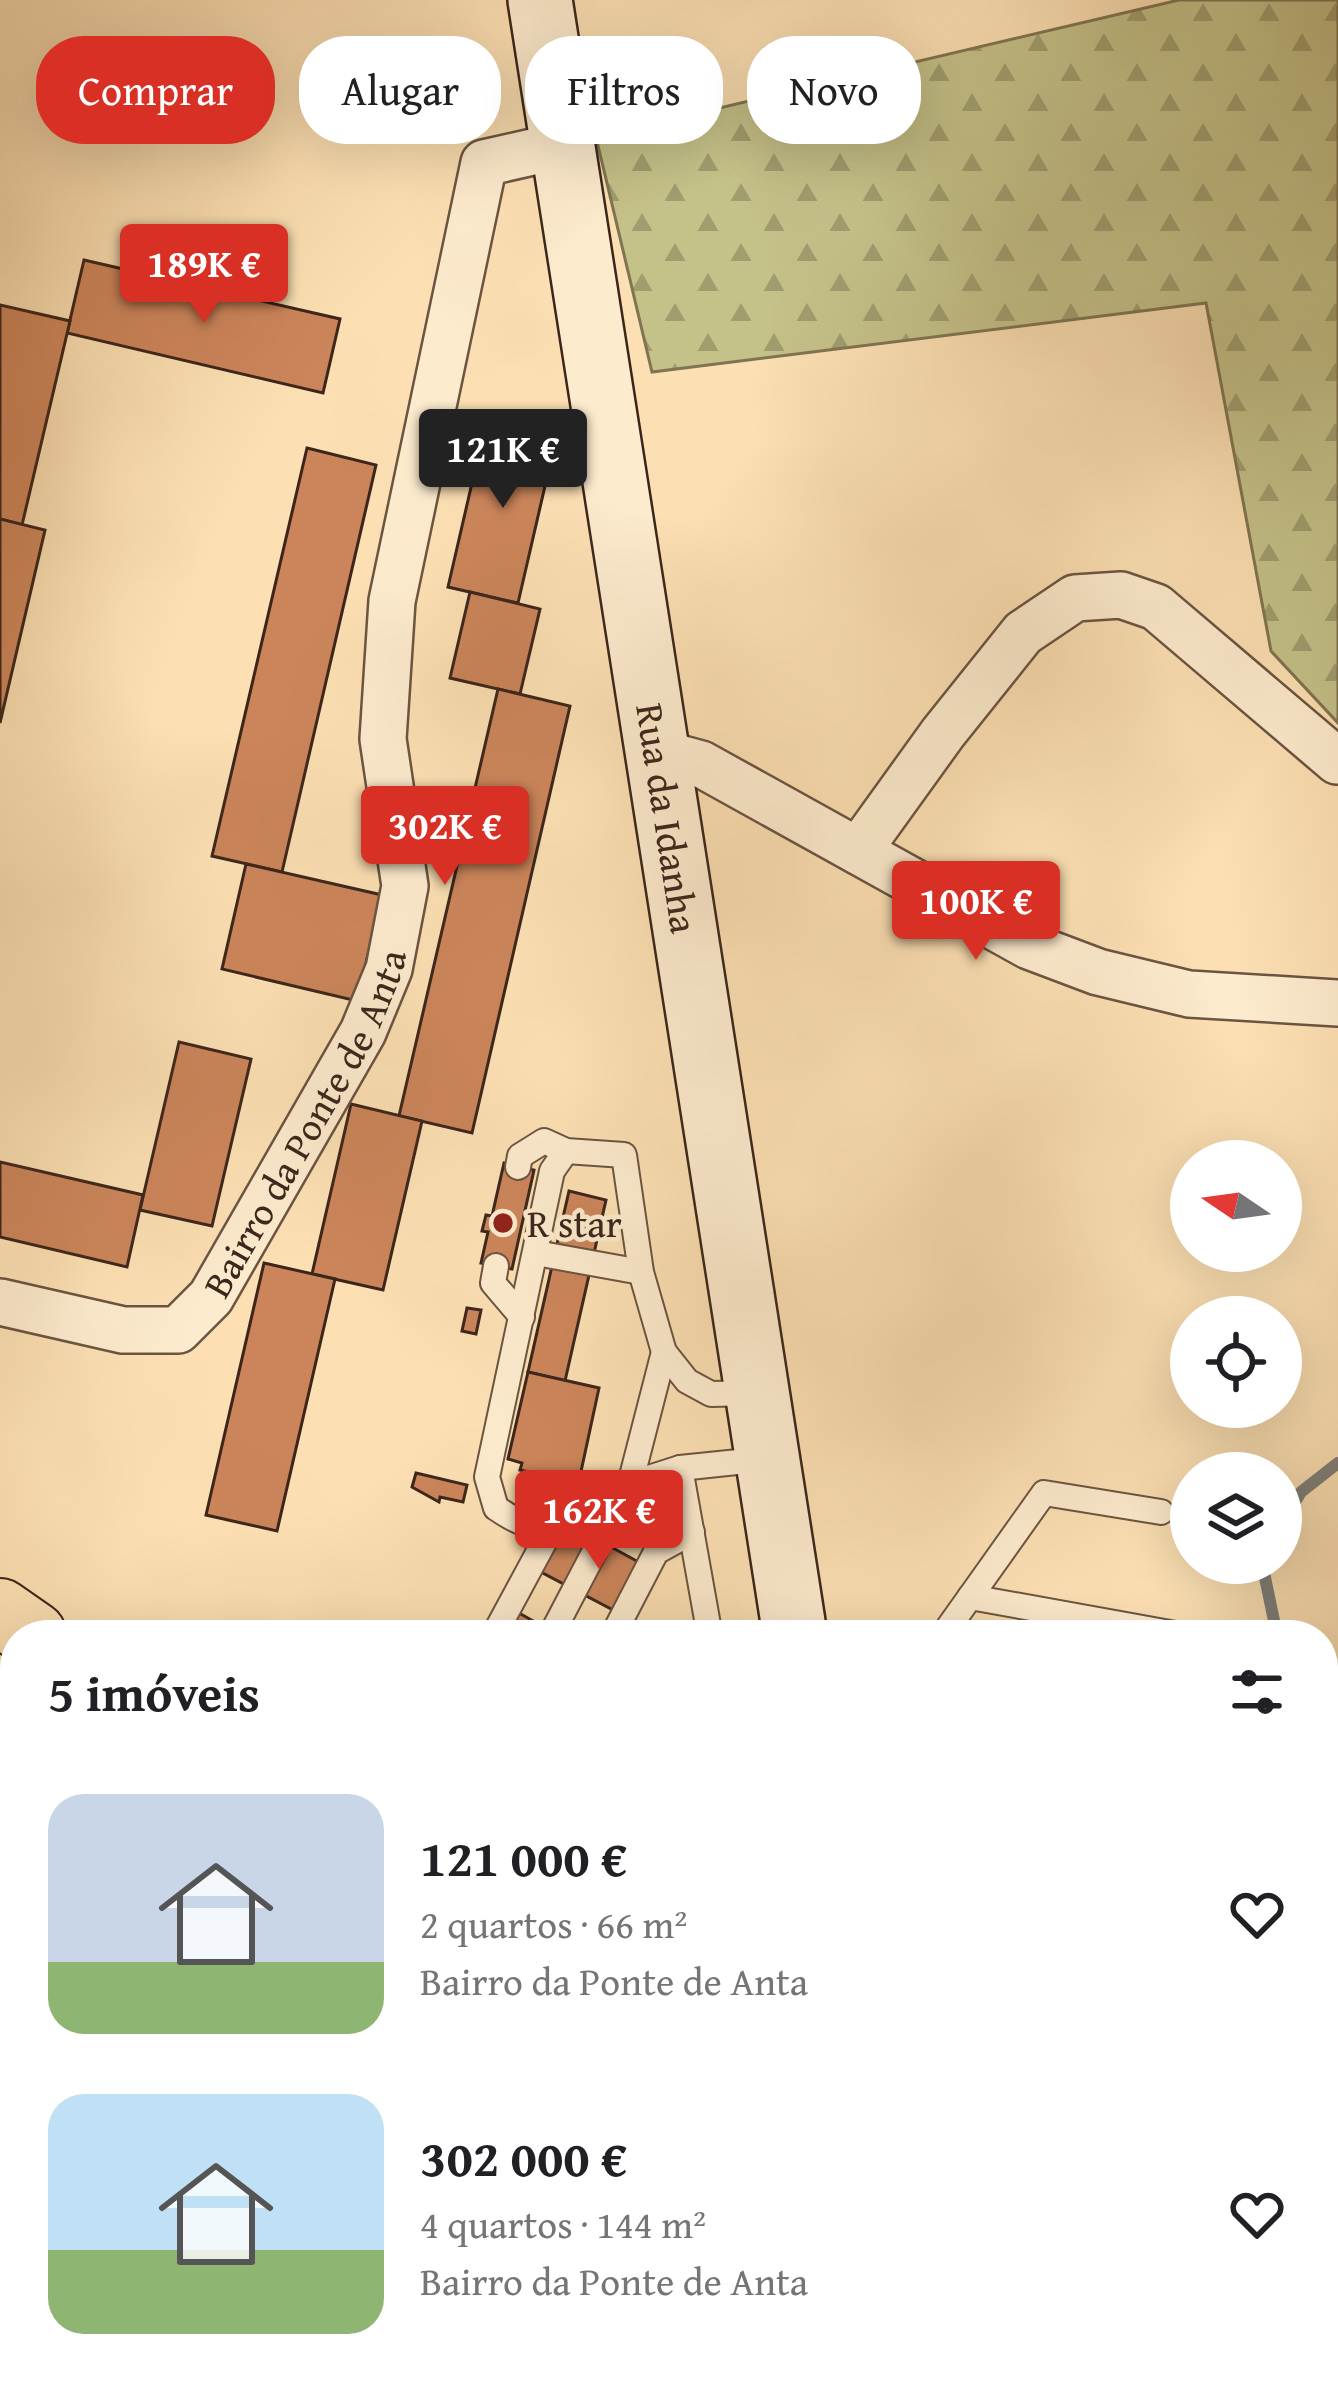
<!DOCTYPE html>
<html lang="pt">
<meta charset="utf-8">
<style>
body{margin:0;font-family:"Gentium Book Plus",serif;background:#f2f2f2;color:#202124;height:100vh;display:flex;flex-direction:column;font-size:45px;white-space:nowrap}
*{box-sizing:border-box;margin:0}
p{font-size:39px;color:#757577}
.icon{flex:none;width:66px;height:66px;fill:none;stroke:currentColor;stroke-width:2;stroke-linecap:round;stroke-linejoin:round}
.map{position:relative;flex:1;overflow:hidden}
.drawer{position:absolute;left:0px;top:1620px;width:1338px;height:771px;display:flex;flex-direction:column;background:#fff;border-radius:48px 48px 0 0;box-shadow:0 12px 48px #0002}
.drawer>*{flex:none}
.guide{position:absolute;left:36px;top:36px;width:1266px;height:108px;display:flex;gap:24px}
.needle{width:78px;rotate:283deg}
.controls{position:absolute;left:1170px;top:1140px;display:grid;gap:24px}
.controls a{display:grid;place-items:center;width:132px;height:132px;border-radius:50%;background:#fff;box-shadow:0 12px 48px #0002;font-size:60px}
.price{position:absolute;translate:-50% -102px;padding:0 27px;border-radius:12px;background:#d93025;color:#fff;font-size:39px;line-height:78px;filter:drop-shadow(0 3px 6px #0008)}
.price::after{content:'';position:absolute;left:50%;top:72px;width:36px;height:27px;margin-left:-18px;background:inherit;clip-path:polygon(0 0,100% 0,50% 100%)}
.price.active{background:#222;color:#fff}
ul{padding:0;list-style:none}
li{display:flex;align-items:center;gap:36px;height:300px;padding:0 48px}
li span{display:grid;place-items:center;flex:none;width:336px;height:240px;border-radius:36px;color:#555}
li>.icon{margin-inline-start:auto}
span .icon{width:144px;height:144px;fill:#fffc;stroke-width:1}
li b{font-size:51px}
h2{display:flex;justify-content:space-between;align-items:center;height:144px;padding:0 48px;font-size:51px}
.tag{padding:0 42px;border-radius:48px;background:#fff;box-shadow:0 12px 48px #0002;font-size:42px;line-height:108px}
.tag.active{background:#d93025;color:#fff}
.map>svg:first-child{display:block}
.forest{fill:url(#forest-firs);stroke:#807452;stroke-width:3}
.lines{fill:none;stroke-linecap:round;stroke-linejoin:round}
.stream{stroke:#7c7f7a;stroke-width:12}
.building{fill:#cc855b;stroke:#3c261c;stroke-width:3}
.service-casing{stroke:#6c5442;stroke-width:28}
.minor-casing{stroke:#6c5442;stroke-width:50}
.tertiary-casing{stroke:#6c5442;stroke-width:62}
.secondary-casing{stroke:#3c261c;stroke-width:68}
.primary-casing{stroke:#3c261c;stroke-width:70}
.service{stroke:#fdebce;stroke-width:24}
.minor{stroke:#fdebce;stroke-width:45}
.tertiary{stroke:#fdebce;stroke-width:57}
.secondary{stroke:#fdebce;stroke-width:63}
.primary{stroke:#fce0b3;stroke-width:66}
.poi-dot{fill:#8f2418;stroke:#fdebce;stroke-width:4.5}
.labels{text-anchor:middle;stroke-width:9;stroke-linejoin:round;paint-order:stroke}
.street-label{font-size:39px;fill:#3c261c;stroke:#fdebce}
.poi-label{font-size:39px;fill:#3c261c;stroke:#fdebce;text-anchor:start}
</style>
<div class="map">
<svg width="1338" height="2390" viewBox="0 0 1338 2390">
<defs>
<pattern id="forest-firs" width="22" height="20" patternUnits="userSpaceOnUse" patternTransform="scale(3)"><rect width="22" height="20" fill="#c4c189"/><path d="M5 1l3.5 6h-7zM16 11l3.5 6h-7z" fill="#a09d6f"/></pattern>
</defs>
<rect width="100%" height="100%" fill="#fce0b3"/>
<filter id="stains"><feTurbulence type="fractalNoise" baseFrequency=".00167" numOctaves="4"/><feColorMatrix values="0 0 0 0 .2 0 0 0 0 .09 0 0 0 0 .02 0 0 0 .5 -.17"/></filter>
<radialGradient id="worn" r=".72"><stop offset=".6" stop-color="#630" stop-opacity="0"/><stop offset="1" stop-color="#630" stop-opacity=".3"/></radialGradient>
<path class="forest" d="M1179,0H1338V723L1271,651L1206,303L652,372L596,137Z"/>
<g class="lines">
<g class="stream">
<path d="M1281,1524L1301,1492L1338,1463"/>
<path d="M1262,1563L1277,1635"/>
<path d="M930,2390L931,2376"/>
</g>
</g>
<g class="building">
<path d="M84,260L340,319L323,393L67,333Z"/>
<path d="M0,305L70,321L22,525L0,519Z"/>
<path d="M487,418L557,434L518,603L448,587Z"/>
<path d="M307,448L376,465L282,872L212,856Z"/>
<path d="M0,519L45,530L0,723Z"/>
<path d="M470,592L540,609L520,694L450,678Z"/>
<path d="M498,689L570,706L472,1133L399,1116Z"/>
<path d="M246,864L382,895L357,1001L222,969Z"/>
<path d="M179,1042L251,1059L212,1226L140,1210Z"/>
<path d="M351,1104L422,1121L383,1290L312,1274Z"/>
<path d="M0,1162L143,1195L127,1267L0,1237Z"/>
<path d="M504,1163L534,1170L512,1269L481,1263L488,1232L482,1231L486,1215L492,1216Z"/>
<path d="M569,1191L606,1200L565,1381L528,1372Z"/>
<path d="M264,1263L335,1279L277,1531L206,1515Z"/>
<path d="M467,1308L481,1310L476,1334L462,1331Z"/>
<path d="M528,1372L599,1388L580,1476L573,1474L572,1481L520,1470L522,1463L508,1459Z"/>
<path d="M416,1473L467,1485L463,1502L440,1497L439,1502L412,1487Z"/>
<path d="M567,1523L657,1572L632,1620L541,1572Z"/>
<path d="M519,1613L558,1635H507Z"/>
</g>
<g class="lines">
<g class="service-casing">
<g id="service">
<path d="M566,1151L552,1171L487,1477L496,1508C504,1513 512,1519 521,1522C554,1530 601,1498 630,1484L664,1352"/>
<path d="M518,1167L520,1156L544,1141L566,1151L624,1155L641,1272L664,1352L687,1381L711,1394L758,1393"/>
<path d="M536,1253L641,1272"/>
<path d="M496,1266L493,1283L522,1317"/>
<path d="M680,1468L708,1625L702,1635"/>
<path d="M970,1597L1181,1635"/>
<path d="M494,1635L556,1520"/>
<path d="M551,1635L630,1484L680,1468L766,1459"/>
<path d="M613,1635L656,1552L692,1532"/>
<path d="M943,1635L1044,1493L1161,1512"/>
</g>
</g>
<g class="minor-casing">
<g id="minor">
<path d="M657,752L701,764L1029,946L1098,972L1189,994L1338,1003"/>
<path d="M858,851L943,733L1023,633L1075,598L1121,595L1156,607L1337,761"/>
<path id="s1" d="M0,1302L123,1330H178L211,1297L363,1032L389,969L405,886L383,739L392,601L484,163L563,145"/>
<path d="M5,2365L15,2367"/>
<path d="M51,2376L111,2390"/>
</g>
</g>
<g class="tertiary-casing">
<g id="tertiary">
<path d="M1323,1848L1338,1827"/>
<path d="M695,2390L696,2376"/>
</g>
</g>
<g class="secondary-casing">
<g id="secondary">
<path id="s2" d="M540,0L795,1635"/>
</g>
</g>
<g class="primary-casing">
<g id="primary">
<path d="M0,1612L33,1635"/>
<path d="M1323,2108L1338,2120"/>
</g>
</g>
<use href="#service" class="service"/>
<use href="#minor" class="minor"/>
<use href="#tertiary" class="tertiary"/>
<use href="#secondary" class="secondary"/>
<use href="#primary" class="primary"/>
</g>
<circle class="poi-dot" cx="503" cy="1223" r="12"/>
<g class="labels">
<g class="street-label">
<text dy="14" stroke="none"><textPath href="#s2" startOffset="828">Rua da Idanha</textPath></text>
<text dy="14" stroke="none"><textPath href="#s1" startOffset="426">Bairro da Ponte de Anta</textPath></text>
</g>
<g class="poi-label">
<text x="527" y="1237">R star</text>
</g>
</g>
<rect width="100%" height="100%" filter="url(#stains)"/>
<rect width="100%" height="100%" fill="url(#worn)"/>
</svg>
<div class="controls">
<a><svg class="needle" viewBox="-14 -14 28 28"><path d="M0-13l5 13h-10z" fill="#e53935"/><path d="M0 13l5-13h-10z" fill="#757577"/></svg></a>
<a><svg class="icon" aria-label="locate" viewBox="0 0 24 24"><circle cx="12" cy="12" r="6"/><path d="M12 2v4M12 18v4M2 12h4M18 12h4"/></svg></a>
<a><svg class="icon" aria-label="layers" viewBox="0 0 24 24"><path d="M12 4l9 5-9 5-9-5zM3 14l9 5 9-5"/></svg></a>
</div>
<b class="price" style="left:204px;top:326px">189K €</b>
<b class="price active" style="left:503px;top:511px">121K €</b>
<b class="price" style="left:445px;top:888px">302K €</b>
<b class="price" style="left:976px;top:963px">100K €</b>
<b class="price" style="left:599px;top:1572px">162K €</b>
<div class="guide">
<a class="tag active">Comprar</a>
<a class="tag">Alugar</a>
<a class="tag">Filtros</a>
<a class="tag">Novo</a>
</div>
<section class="drawer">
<h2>5 imóveis<svg class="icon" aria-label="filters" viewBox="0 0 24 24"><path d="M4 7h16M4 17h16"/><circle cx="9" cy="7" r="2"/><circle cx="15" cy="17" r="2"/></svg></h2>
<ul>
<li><span style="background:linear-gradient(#c9d6e8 70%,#8fb573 0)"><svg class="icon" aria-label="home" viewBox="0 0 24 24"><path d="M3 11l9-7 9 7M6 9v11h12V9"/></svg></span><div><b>121 000 €</b><p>2 quartos · 66 m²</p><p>Bairro da Ponte de Anta</p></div><svg class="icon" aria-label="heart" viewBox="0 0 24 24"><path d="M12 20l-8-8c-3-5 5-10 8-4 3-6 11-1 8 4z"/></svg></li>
<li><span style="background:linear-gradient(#bfe0f5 65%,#8fb573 0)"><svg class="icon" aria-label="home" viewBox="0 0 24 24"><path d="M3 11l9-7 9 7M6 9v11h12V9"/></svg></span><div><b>302 000 €</b><p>4 quartos · 144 m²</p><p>Bairro da Ponte de Anta</p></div><svg class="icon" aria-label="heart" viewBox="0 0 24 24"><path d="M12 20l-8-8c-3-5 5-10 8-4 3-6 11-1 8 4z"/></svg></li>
</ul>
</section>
</div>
